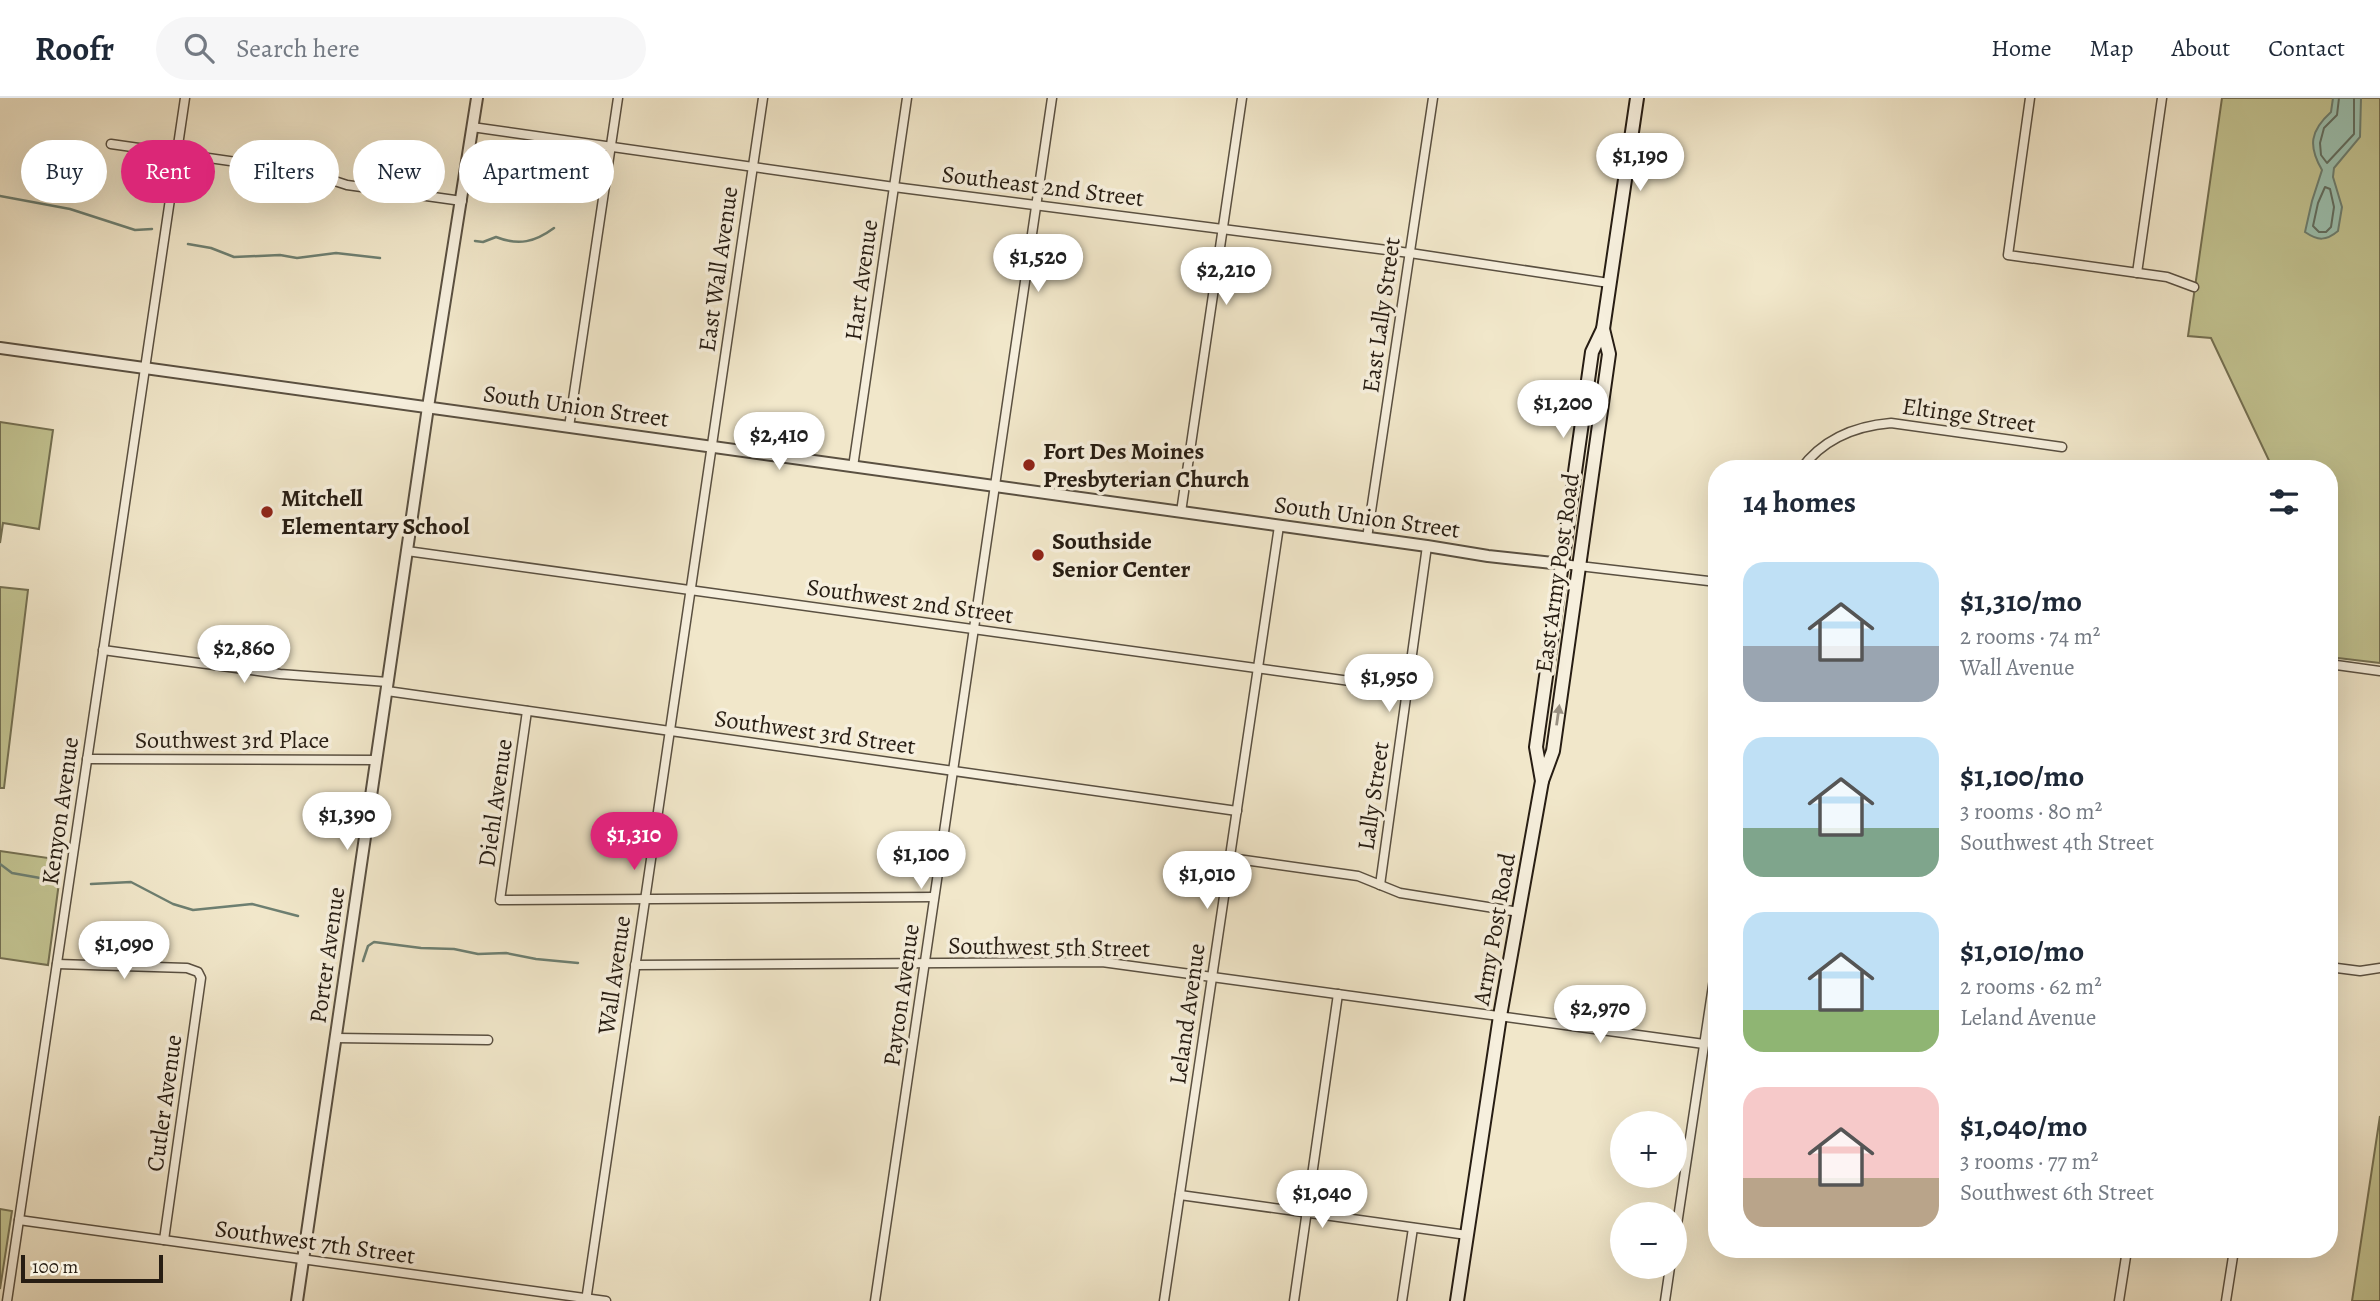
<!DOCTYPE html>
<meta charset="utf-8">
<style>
body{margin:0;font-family:Alegreya,serif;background:#f6f6f7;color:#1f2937;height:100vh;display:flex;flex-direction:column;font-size:26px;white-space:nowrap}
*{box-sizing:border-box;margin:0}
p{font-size:23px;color:#747a83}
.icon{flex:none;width:38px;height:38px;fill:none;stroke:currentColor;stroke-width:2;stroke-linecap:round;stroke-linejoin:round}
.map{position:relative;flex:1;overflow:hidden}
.panel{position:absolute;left:1708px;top:362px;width:630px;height:798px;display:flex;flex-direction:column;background:#fff;border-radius:28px;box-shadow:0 7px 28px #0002}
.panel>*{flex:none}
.hud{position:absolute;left:21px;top:42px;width:665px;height:63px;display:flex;gap:14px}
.tools{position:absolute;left:1610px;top:1013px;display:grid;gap:14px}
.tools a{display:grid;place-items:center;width:77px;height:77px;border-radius:50%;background:#fff;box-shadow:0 7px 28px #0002;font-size:35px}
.scale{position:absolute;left:21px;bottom:18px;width:142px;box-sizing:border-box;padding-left:7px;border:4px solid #271d13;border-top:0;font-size:19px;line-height:24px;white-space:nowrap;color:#271d13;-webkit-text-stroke:5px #f6efdd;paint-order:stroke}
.price{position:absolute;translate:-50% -60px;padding:0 16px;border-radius:24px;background:#fff;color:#222;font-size:23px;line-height:46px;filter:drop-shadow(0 2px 4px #0008)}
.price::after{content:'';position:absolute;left:50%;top:42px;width:21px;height:16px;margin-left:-10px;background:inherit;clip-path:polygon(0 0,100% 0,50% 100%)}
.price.selected{background:#db2777;color:#fff}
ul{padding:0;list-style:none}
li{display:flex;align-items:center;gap:21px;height:175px;padding:0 35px}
li span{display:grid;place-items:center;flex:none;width:196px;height:140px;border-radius:21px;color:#555}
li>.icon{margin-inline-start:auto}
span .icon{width:84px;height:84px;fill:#fffc;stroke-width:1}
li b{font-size:30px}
h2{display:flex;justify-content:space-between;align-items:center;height:84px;padding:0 35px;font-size:30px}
.chip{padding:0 24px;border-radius:32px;background:#fff;box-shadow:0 7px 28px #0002;font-size:24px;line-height:63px}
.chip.selected{background:#db2777;color:#fff}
header{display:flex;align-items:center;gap:42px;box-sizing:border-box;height:98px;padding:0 35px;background:#fff;border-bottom:2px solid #e0e1e3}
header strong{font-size:33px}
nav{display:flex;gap:38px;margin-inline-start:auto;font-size:24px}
.search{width:490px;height:63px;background:#f6f6f7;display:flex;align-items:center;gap:18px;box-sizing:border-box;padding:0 24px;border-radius:38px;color:#747a83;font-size:26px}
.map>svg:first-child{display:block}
.green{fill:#c2c391;stroke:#747052;stroke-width:2}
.water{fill:#9cc1b0;stroke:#6d7f71;stroke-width:2}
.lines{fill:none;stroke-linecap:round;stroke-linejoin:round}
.shore{stroke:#626f62;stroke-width:2}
.stream{stroke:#6d7f71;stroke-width:2.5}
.minor-casing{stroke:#5a5041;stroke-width:11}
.tertiary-casing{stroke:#5a5041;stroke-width:14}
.secondary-casing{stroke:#271d13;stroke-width:16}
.minor{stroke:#f6efdd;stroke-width:8}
.tertiary{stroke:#f6efdd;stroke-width:10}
.secondary{stroke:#f6efdd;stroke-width:12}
.oneway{fill:#999082}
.poi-dot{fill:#8f2418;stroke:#f6efdd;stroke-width:2.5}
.labels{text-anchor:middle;stroke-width:7;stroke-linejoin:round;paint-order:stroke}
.street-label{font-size:24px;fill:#271d13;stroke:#f6efdd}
.poi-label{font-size:24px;font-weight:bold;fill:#271d13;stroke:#f6efdd;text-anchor:start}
</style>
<header>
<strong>Roofr</strong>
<div class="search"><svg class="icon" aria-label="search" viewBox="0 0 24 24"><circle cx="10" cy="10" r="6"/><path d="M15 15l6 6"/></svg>Search here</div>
<nav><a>Home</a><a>Map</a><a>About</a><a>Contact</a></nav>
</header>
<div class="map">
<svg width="2380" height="1203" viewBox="0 0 2380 1203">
<rect width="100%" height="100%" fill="#f1e7ca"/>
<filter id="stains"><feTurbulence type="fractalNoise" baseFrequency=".00286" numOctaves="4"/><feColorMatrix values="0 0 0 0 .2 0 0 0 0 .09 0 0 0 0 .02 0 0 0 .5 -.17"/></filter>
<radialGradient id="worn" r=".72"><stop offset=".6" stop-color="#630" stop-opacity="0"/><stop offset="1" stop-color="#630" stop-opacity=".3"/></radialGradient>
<g class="green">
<path d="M2222,0H2380V565L2338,560L2329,562V371H2273L2211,240L2188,238Z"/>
<path d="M0,324L53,332L39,431L3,425L0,445Z"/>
<path d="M0,489L28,492L4,690H0Z"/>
<path d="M0,753L62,762L48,867L0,860Z"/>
<path d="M2380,1018V1203H2352Z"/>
<path d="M0,1111L12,1113L0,1191Z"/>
</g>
<path class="water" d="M2333,0H2361L2360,39L2334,70L2333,79L2342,109L2338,133C2326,143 2318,143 2305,134L2312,103L2322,72C2308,48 2310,33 2331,14Z"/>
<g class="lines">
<g class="shore">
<path d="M2339,0L2337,17L2324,30L2320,45L2321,57L2327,65L2354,36V0"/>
<path d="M2325,89L2330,91L2334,109L2331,129L2326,134H2319L2313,128L2318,105Z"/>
</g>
<g class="stream">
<path d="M0,98L70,111L135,132L152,131"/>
<path d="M475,143L483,144L496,139C519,148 535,144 554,130"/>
<path d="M188,146L211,150L234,159L280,157L297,160L336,155L380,160"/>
<path d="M0,766L12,775L57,783"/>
<path d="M91,786L131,784L173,806L193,812L252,806L298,818"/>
<path d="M363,863L368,848L374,844L421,850L454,851L478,856L506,855L536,861L578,865"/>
</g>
<g class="minor-casing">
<g id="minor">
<path d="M2030,0L2008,157L2167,179L2194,189"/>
<path d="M472,29L894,89L1410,155L1609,185"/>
<path d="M111,46L307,74L347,87L462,103"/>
<path d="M2137,175L2162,0"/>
<path d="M569,329L618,0"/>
<path d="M853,369L907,0"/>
<path d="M1801,371C1823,341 1855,328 1891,325L2062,349"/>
<path d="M1181,414L1242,0"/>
<path d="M1367,440L1433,0"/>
<path d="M407,453L1408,591"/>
<path d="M1562,466L1717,484"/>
<path d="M103,552L280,576L388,584"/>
<path d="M2329,566L2380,573"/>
<path d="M387,593L1237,713"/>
<path d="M527,613L500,802L934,799"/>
<path d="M87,661L376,662"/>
<path d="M1230,760L1358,778L1400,795L1519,814"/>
<path d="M1380,787L1427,448"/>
<path d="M57,866L187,870L198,874L201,880L164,1142"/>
<path d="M635,867L1102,864L1704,946"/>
<path d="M2329,869L2360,873L2380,870"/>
<path d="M336,940L488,942"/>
<path d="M1180,1097L1467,1137"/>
<path d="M19,1122L606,1203"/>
<path d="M1675,1140L1717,861"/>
<path d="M7,1203L185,0"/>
<path d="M586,1203L763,0"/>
<path d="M875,1203L1052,0"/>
<path d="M1164,1203L1279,428"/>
<path d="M1294,1203L1338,896"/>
<path d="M1402,1203L1413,1130"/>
<path d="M1665,1203L1670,1169"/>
<path d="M2119,1203L2127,1152"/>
<path d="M2226,1203L2234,1152"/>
</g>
</g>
<g class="tertiary-casing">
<g id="tertiary">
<path d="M0,250L1427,448L1488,458L1562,466"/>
<path d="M297,1203L428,309L477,0"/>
</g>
</g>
<g class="secondary-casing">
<g id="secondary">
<path d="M1542,683L1553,653L1609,256L1603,231"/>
<path d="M1457,1203L1500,918L1542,683L1536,649L1592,254L1603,231L1637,0"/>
</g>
</g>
<use href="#minor" class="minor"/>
<use href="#tertiary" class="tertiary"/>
<use href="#secondary" class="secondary"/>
</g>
<defs><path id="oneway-solid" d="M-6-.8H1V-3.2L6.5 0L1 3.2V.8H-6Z" transform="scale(1.75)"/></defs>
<use class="oneway" href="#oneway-solid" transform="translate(1558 617) rotate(-82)"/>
<g class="poi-dot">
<circle cx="1029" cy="367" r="7"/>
<circle cx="267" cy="414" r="7"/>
<circle cx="1038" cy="457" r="7"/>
</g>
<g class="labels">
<g class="street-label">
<text transform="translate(1043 88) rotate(7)" y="8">Southeast 2nd Street</text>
<text transform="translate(718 171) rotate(-82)" y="8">East Wall Avenue</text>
<text transform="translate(861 182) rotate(-82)" y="8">Hart Avenue</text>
<text transform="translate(1381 217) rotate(-82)" y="8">East Lally Street</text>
<text transform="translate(576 308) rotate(8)" y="8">South Union Street</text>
<text transform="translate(1969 317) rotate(8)" y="8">Eltinge Street</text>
<text transform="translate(1367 419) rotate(8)" y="8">South Union Street</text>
<text transform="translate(1557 475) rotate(-82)" y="8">East Army Post Road</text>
<text transform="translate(910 503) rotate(8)" y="8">Southwest 2nd Street</text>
<text transform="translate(815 634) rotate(8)" y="8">Southwest 3rd Street</text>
<text x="232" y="650">Southwest 3rd Place</text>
<text transform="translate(1373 698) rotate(-82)" y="8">Lally Street</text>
<text transform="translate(495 705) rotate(-82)" y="8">Diehl Avenue</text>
<text transform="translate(60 713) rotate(-82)" y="8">Kenyon Avenue</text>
<text transform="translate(1494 831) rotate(-80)" y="8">Army Post Road</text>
<text transform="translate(1049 849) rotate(1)" y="8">Southwest 5th Street</text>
<text transform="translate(327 857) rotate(-82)" y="8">Porter Avenue</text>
<text transform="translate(614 877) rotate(-82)" y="8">Wall Avenue</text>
<text transform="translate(901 897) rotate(-82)" y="8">Payton Avenue</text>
<text transform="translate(1187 916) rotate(-82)" y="8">Leland Avenue</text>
<text transform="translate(164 1005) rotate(-82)" y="8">Cutler Avenue</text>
<text transform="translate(315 1144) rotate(8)" y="8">Southwest 7th Street</text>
</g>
<g class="poi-label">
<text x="1043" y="361">Fort Des Moines<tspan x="1043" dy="28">Presbyterian Church</tspan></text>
<text x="281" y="408">Mitchell<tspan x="281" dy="28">Elementary School</tspan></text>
<text x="1052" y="451">Southside<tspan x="1052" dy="28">Senior Center</tspan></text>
</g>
</g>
<rect width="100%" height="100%" filter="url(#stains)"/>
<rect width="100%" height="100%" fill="url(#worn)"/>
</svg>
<div class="tools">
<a>+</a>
<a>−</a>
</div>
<div class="scale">100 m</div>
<b class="price" style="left:1640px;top:95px">$1,190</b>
<b class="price" style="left:1038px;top:196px">$1,520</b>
<b class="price" style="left:1226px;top:209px">$2,210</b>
<b class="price" style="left:1563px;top:342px">$1,200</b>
<b class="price" style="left:779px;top:374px">$2,410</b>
<b class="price" style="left:244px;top:587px">$2,860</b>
<b class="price" style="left:1389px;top:616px">$1,950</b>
<b class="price" style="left:347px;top:754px">$1,390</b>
<b class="price selected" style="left:634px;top:774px">$1,310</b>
<b class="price" style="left:921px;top:793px">$1,100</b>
<b class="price" style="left:1207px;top:813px">$1,010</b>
<b class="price" style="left:124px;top:883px">$1,090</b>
<b class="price" style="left:1600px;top:947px">$2,970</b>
<b class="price" style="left:1322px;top:1132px">$1,040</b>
<div class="hud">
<a class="chip">Buy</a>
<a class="chip selected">Rent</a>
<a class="chip">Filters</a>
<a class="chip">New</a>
<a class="chip">Apartment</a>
</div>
<section class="panel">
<h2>14 homes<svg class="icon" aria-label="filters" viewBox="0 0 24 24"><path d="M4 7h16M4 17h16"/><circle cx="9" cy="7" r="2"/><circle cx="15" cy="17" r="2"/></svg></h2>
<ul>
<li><span style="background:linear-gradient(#bfe0f5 60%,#9aa5b1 0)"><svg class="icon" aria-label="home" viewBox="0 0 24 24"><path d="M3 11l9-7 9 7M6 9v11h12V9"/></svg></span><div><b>$1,310/mo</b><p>2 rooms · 74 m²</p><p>Wall Avenue</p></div></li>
<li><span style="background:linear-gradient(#bfe0f5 65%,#7fa58c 0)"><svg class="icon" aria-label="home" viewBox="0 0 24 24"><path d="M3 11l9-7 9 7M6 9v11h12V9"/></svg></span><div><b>$1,100/mo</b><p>3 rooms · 80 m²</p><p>Southwest 4th Street</p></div></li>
<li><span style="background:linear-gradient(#bfe0f5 70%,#8fb573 0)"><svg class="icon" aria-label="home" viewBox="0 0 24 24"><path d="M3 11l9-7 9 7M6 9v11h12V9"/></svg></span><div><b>$1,010/mo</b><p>2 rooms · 62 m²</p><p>Leland Avenue</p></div></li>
<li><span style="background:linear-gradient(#f6c9c9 65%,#b9a48a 0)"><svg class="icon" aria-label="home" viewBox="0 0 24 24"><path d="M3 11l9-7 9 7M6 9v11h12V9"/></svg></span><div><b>$1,040/mo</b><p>3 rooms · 77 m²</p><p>Southwest 6th Street</p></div></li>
</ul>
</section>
</div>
